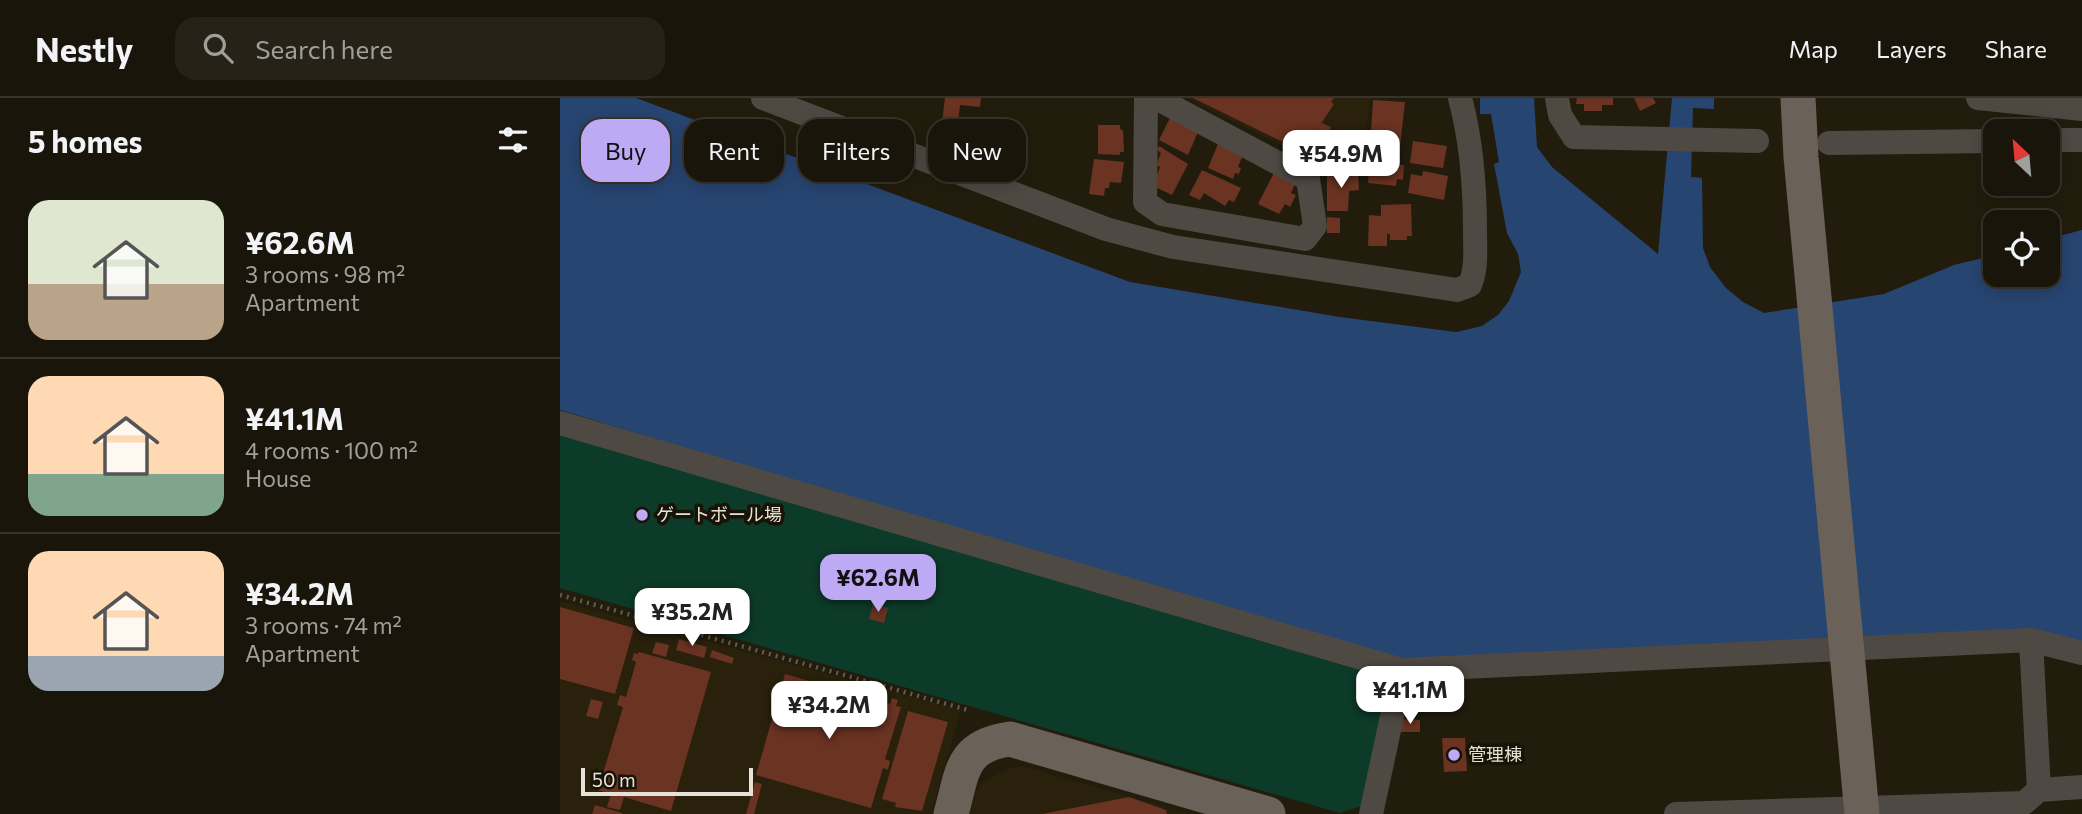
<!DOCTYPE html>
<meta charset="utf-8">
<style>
body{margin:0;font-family:Commissioner,"Noto Sans JP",sans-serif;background:#272218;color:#f1f3f6;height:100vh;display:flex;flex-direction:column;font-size:26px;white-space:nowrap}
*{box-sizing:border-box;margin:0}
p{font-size:23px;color:#9f9f9c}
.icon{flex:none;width:38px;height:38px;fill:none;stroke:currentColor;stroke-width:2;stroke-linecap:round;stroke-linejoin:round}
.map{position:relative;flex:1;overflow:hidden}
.sheet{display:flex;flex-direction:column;background:#1a150a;width:560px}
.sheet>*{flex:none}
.top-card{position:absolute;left:21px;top:21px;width:665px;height:63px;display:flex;gap:14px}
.needle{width:46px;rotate:334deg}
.tools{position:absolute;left:1423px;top:21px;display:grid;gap:14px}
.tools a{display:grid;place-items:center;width:77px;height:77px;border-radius:14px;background:#1a150a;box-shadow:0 4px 18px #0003,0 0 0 2px #38342b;font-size:35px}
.scale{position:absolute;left:21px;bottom:18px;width:172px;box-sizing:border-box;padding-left:7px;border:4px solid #e6e2d8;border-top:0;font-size:19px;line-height:24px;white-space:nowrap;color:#e6e2d8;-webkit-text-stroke:5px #181305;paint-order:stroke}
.price{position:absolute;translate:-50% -60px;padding:0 16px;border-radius:14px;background:#fff;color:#222;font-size:23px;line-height:46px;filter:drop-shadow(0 2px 4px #0008)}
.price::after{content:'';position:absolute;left:50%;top:42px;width:21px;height:16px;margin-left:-10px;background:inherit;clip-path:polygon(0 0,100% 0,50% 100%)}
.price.selected{background:#bea9f5;color:#111}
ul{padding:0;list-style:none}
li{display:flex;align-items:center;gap:21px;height:175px;padding:0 28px}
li+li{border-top:2px solid #38342b}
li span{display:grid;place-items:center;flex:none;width:196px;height:140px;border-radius:21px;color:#555}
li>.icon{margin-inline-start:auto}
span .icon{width:84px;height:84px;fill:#fffc;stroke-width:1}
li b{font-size:30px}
h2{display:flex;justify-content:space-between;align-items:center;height:84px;padding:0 28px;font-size:30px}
.pill{padding:0 24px;border-radius:21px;background:#1a150a;box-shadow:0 4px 18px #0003,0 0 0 2px #38342b;font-size:24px;line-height:63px}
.pill.selected{background:#bea9f5;color:#111}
header{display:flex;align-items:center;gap:42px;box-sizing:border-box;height:98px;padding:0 35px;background:#1a150a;border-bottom:2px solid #38342b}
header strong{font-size:33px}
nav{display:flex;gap:38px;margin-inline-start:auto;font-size:24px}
.search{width:490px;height:63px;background:#272218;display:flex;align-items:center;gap:18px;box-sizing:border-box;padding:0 24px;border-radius:21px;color:#9f9f9c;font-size:26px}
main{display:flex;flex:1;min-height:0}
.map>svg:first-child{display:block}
.built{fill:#29210b}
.green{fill:#0d3b29}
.water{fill:#274571}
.building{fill:#6a3322}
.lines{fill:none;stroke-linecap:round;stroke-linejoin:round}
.path{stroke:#625d4f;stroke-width:4.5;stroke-dasharray:2 5;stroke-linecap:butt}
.street{stroke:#4e4943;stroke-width:24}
.secondary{stroke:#6a6258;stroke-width:35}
.poi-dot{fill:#bea9f5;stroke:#181305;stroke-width:2.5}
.labels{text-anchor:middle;stroke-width:7;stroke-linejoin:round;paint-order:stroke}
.poi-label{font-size:18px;fill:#e6e2d8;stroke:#181305;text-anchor:start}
</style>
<header>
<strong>Nestly</strong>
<div class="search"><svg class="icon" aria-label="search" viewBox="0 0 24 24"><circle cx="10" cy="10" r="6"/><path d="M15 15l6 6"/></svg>Search here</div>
<nav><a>Map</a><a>Layers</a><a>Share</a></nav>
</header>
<main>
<section class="sheet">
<h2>5 homes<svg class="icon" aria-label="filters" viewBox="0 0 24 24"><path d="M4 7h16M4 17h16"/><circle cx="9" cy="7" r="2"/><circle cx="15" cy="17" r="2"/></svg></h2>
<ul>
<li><span style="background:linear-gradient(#dfe7d0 60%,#b9a48a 0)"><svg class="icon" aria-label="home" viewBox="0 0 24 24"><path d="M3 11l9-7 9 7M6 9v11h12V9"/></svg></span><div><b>¥62.6M</b><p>3 rooms · 98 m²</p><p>Apartment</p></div></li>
<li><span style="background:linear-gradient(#ffd9b3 70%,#7fa58c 0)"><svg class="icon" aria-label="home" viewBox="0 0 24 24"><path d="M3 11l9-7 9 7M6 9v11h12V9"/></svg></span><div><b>¥41.1M</b><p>4 rooms · 100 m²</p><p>House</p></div></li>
<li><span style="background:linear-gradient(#ffd9b3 75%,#9aa5b1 0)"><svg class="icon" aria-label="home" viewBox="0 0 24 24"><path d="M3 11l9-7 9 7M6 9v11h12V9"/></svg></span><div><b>¥34.2M</b><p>3 rooms · 74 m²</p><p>Apartment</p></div></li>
</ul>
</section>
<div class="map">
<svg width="1522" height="716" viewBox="0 0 1522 716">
<rect width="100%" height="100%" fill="#221c0d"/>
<g class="built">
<path d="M626,0H810L802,64L764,68Z"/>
<path d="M0,503L401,612L371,716H0Z"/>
<path d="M462,668L631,716H409L415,694L424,683L448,671Z"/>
</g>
<path class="green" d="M0,336L829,581L801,708L780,715L0,490Z"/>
<path class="water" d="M0,0H76L570,184L780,219L896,234L922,228L938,217L949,203L961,174L958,156L947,135L934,66L939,64L931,16H920V0H974L977,49L992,69L1098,156L1112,0H1154V11L1133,10L1131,79L1142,80L1143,150L1150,169L1166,190L1183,204L1204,215L1324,196L1394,167L1435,157V177H1488V141L1522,132V544L847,563L343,416L0,312Z"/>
<g class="building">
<path d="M385,0H421L420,9L400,7L397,33L381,32Z"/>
<path d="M633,0H774L771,4L774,6L757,32L762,25L771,29L761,49L751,43L743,54Z"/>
<path d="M1017,0H1053V7H1042V13H1024V6H1016Z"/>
<path d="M1074,0H1093L1096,5L1080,13Z"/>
<path d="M813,2L845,4L840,49L810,47Z"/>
<path d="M610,20L638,34L628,57L599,42Z"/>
<path d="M538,27H560V31L563,32L564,54H560V57L538,56Z"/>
<path d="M853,43L887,48L883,70L850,65Z"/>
<path d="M658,46L683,57L678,69L681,70L679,76L675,75L673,81L648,70Z"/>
<path d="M599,48L628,66L612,97L593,88L600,69L596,67L601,55L597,52Z"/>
<path d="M534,61L564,64L561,85L550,84L549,90H545L544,98L529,96Z"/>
<path d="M827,66L844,67L843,82L837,81L836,88L808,85L809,71L826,73Z"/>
<path d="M642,72L681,90L674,104L669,102L665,108L644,95L640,102L629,97Z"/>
<path d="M715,73L736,84L731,95L736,97L730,109L725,106L719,116L698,106Z"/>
<path d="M863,73L888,78L884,102L848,95L851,76L862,78Z"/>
<path d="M767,74H798L799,92L789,93L788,113H767Z"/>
<path d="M851,106L852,138H847V142H830V136H827V148H808L809,117L821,118V107Z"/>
<path d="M767,119L780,120V135H767Z"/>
<path d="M313,506L328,510L324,525L309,521Z"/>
<path d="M0,509L74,530L55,596L0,581Z"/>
<path d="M119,541L147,549L144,560L116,552Z"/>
<path d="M96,544L109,547L106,559L92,555Z"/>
<path d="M152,552L174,560L172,566L150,559Z"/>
<path d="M79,554L151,574L111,713L64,699L60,712L47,709L51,696L38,692L63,609L57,607L60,597L66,599L76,564L72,562L74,555L78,556Z"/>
<path d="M225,576L297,597L299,591L315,596L313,601L330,606L332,600L338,602L336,608L341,609L325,661L330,663L328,672L323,670L311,710L196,677Z"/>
<path d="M31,601L43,604L38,621L26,618Z"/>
<path d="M348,613L388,624L362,713L335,709L336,705L322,701Z"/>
<path d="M840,621L860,622V634H840Z"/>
<path d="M882,640H905L907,673L884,674Z"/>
<path d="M195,684L202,686L194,716H186Z"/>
<path d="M569,699L606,712L607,716H482Z"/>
<path d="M35,707L62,715V716H32Z"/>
</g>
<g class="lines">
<path class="path" d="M0,497L408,612"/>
<g class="street">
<path d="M203,0L546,131L613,149L897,192L910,187C917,170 915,153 915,134C915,89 912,44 900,0"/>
<path d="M586,0L585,104L602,116L745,141L755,128L748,81L596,0"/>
<path d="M997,0L1000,17L1014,39L1197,43"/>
<path d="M1418,0L1522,11"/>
<path d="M1488,42H1522"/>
<path d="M1269,45L1435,43"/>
<path d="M0,325L842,572L1471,542L1522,555"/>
<path d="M1471,542L1479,692"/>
<path d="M811,716L842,572"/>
<path d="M1116,716L1464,705L1479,692L1522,689"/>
</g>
<g class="secondary">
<path d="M1238,0L1241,59L1302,716"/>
<path d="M391,716C403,674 400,648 450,641L708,716"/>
</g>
</g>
<g class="poi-dot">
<circle cx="82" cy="417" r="7"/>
<circle cx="894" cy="657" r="7"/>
</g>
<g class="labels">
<g class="poi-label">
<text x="96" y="423">ゲートボール場</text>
<text x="908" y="663">管理棟</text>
</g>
</g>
</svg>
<div class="tools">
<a><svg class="needle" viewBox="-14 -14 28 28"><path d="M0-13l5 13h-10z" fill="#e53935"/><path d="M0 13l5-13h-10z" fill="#9f9f9c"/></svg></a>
<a><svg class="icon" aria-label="locate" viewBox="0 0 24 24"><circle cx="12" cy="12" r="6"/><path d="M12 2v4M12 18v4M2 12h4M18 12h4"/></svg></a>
</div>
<div class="scale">50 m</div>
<b class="price" style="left:781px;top:92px">¥54.9M</b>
<b class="price selected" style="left:318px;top:516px">¥62.6M</b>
<b class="price" style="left:132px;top:550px">¥35.2M</b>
<b class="price" style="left:850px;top:628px">¥41.1M</b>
<b class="price" style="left:269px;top:643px">¥34.2M</b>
<div class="top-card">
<a class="pill selected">Buy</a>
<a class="pill">Rent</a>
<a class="pill">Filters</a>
<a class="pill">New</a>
</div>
</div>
</main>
